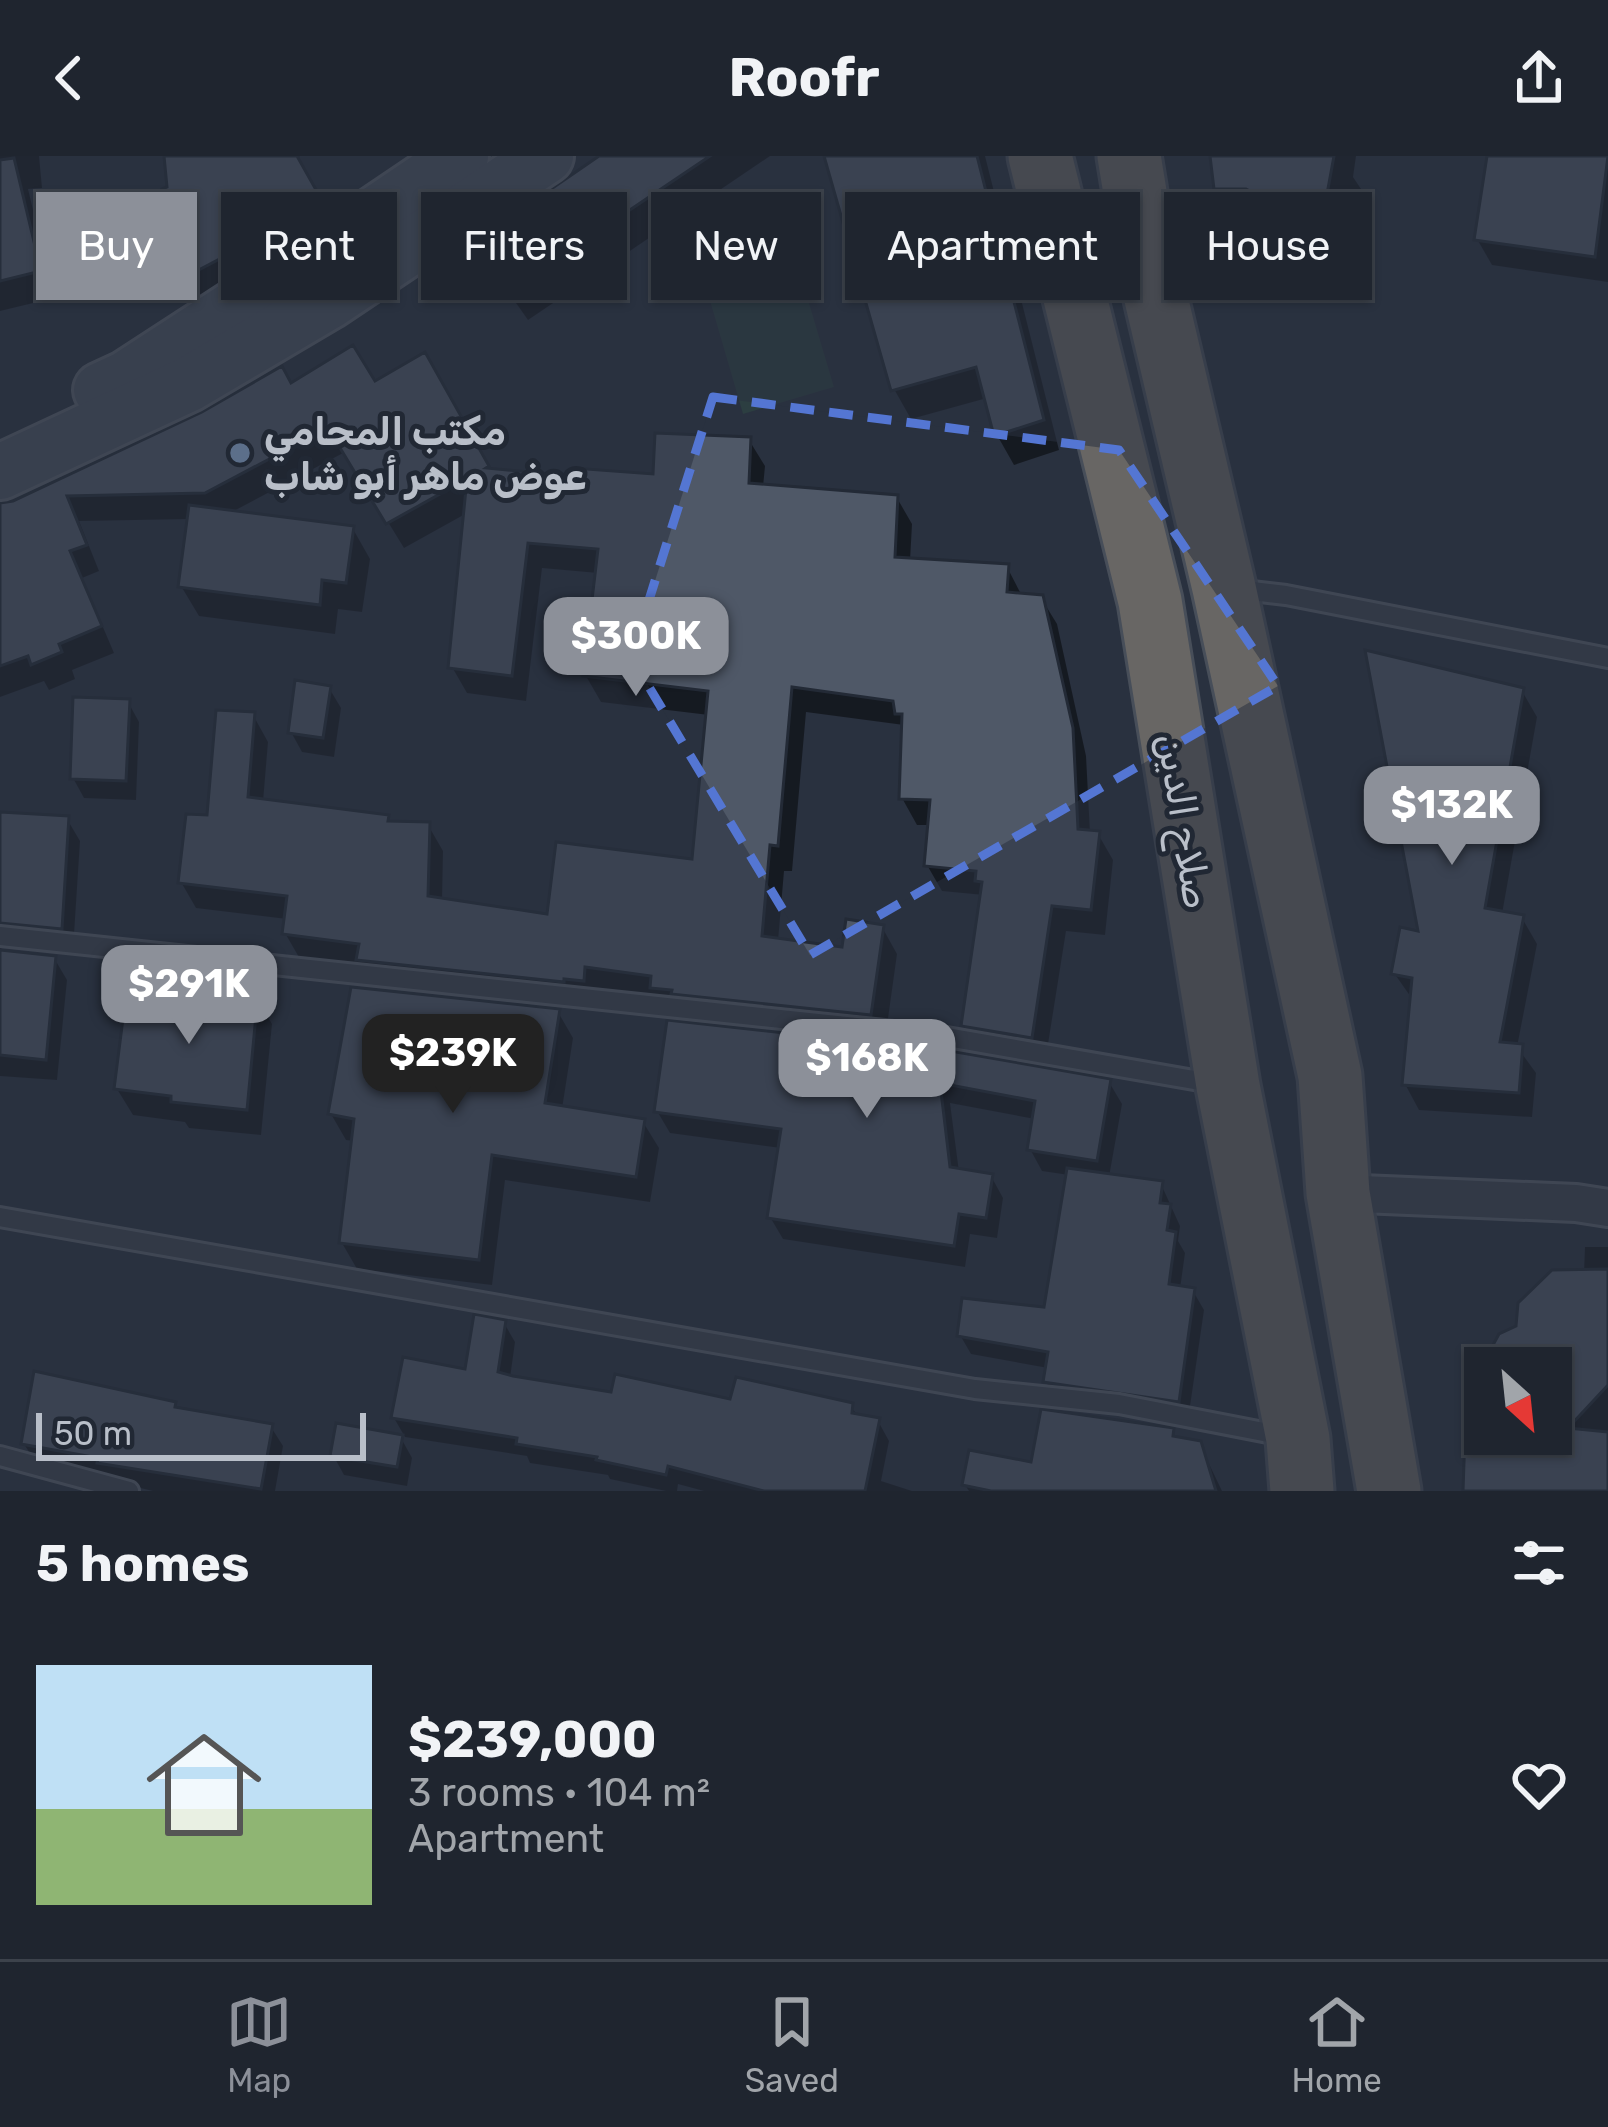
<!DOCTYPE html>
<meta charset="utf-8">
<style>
body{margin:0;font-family:Rubik,Cairo,sans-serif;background:#272d37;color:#f1f3f6;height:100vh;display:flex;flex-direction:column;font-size:45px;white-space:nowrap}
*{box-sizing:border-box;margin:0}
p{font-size:39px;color:#a1a5aa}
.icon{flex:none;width:66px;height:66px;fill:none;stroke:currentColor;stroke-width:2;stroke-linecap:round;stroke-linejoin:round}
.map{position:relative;height:1335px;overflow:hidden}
.details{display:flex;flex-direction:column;background:#1f252f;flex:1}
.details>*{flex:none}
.banner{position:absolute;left:36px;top:36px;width:1536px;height:108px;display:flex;gap:24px}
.needle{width:78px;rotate:153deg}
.tools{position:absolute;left:1464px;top:1191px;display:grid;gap:24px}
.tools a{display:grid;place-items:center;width:108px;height:108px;border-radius:0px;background:#1f252f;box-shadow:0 3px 9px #0004,0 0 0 3px #3c424b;font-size:60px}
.scale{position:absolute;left:36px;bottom:30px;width:330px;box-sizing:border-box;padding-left:12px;border:6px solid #b9bfc9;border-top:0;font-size:33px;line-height:42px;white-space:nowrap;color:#b9bfc9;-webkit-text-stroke:9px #212834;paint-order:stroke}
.price{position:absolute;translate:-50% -102px;padding:0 27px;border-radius:24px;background:#8c9099;color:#fff;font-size:39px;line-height:78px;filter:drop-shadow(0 3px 6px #0008)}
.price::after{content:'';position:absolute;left:50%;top:72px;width:36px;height:27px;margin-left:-18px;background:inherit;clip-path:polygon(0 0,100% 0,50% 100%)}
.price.active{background:#222;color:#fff}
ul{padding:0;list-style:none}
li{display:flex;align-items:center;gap:36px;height:300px;padding:0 36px}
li+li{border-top:3px solid #3c424b}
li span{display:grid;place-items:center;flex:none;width:336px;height:240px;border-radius:0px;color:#555}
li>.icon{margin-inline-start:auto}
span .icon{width:144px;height:144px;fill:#fffc;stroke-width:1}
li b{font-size:51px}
h2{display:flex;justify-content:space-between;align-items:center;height:144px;padding:0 36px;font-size:51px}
.chip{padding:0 42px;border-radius:0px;background:#1f252f;box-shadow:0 3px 9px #0004,0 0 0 3px #3c424b;font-size:42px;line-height:108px}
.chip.active{background:#8c9099;color:#fff}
header{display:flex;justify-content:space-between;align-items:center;height:156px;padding:0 36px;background:#1f252f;font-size:54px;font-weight:700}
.menu{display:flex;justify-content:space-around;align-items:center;height:168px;border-top:3px solid #3c424b;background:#1f252f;font-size:33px;color:#a1a5aa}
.menu a{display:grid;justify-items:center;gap:6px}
.menu .active{color:#8c9099}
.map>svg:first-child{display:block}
.green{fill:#2c3e41}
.shadow{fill:#0007}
.building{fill:#4f5867;stroke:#232a36;stroke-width:3}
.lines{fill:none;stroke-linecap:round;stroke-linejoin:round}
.service-casing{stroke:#5a616c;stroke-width:24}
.minor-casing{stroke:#5a616c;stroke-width:42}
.secondary-casing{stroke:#5a616c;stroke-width:60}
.trunk-casing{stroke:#474e59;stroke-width:69}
.service{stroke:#3c434f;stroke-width:18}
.minor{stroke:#3c434f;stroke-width:36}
.secondary{stroke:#4b5261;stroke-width:54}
.trunk{stroke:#686664;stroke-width:63}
.marked{fill:none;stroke:#5476d3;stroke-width:9;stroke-dasharray:24 15;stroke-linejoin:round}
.service-dot{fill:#5c6f8a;stroke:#212834;stroke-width:4.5}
.labels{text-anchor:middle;stroke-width:10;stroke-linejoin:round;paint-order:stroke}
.poi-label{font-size:39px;font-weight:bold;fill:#b9bfc9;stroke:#212834;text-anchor:start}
.street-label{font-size:39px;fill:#b9bfc9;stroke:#212834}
</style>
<header><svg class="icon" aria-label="back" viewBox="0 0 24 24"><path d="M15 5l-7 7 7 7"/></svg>Roofr<svg class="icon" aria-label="share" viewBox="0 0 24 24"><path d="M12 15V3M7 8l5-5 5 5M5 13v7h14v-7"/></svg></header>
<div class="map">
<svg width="1608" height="1335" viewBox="0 0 1608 1335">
<rect width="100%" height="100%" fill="#29313f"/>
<path class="green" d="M782,56L834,231L743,258L692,83Z"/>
<g class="shadow">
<path d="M0,0H39L42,32L28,33L54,142L0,155Z"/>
<path d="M167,0H300L296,2L334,72L190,149L177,126L165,35L171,34Z"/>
<path d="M605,0H770L528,164L495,117Z"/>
<path d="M827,0H985L1059,294L1014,309L997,279L987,242L911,263L894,233Z"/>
<path d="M1213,0H1356L1353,21L1361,33L1356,61L1344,58L1342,65L1324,63L1321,75L1286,73L1265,61H1234L1217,32Z"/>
<path d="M1490,0H1608V126L1492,109L1477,83Z"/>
<path d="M424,200L489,315L576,323L656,322L749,284L765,310L763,331L897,342L912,368L910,405L1007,411L1022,440L1041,442L1057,468L1086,600L1090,677L1098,678L1113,704L1105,779L1066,775L1045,907L979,895L964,869L984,739L942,735L927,709L931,669H917L902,642L904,569L806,556L792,715H784L778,785L845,795L882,771L897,798L885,884L689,863L687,859L374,830L363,811L300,803L285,777L287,763L196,752L181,726L253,559L268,586L263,646L387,662L390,668L428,669L443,695L442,745L550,761L695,706L709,559L601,546L586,520L598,417L542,412L526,545L467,537L452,511L467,357L404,392L345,296L230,357L353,373L370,403L362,456L338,453L335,478L199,460L181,430L191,363L79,365L99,415L82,422L114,497L72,514L75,523L49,534L44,525L0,541V367L291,231L374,229Z"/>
<path d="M329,532L341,552L334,601L302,596L291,576Z"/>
<path d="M1522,535L1537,561L1502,758L1522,762L1537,788L1517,891L1536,917L1532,961L1419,954L1405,928L1413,844L1394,817L1422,779Z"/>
<path d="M128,546L139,566L136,644L84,642L73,622Z"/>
<path d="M0,659L67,663L80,685L73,794L14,787L0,793Z"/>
<path d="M0,796L54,802L67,824L57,924L0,920Z"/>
<path d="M256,841L272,868L261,979L189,972L185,966L133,959L117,933L183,849Z"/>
<path d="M558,856L573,882L562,953L643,966L659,992L650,1046L505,1024L492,1129L357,1113L342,1087L354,985L346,984L331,958Z"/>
<path d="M866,889L869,895L1109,926L1122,948L1109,1021L1161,1028L1180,1070L1178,1085L1185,1097L1180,1133L1193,1135L1204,1154L1188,1264L1057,1245L1046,1226L1048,1212L971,1198L960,1179L1046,1154L1069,1019L1042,1015L1030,993L1035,963L950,947L959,1016L991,1020L1003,1042L997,1082L970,1078L965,1111L783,1083L770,1061L781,992L670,977L657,955Z"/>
<path d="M1585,1091H1608V1335H1527L1533,1278H1551V1212H1529L1584,1117Z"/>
<path d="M504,1167L515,1186L510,1222L614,1239L851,1250L858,1261L878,1265L889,1285L881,1325L912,1335H704L678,1328L677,1335H666L610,1323L608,1319L530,1307L527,1300L405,1281L394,1262L468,1216Z"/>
<path d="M174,1248L177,1255L271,1271L283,1290L275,1335H153L36,1307L24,1288Z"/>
<path d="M1172,1275L1177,1283L1199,1287L1222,1335H969L965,1329Z"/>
<path d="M401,1282L412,1302L407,1330L344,1319L333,1299Z"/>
</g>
<g class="building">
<path d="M164,0H297L324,48L174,127L162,33L167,31Z"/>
<path d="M599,0H710L508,136L474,86Z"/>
<path d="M824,0H977L1044,264L994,280L976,211L891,235Z"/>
<path d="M1210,0H1334L1327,38L1308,36L1306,48L1268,45L1246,33H1214Z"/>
<path d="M1487,0H1608L1595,101L1474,84Z"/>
<path d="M14,2L41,115L0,125V4Z"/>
<path d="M353,189L375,225L425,196L489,310L486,312L573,320V312L653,318L655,277L751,281L749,327L898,339L895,401L1009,408L1007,436L1043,439L1073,572L1078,673L1100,675L1091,754L1052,750L1032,882L961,870L982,726L975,725L976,715L924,710L930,644L899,643L902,558H895L893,545L792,531L778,690L770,689L762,780L842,791L846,763L884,769L871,859L671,838L672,834L650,832L651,820L585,811L584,825L564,823V826L356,804L359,788L282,778L287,740L178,727L186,658L207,659L216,554L255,556L248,641L389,659L388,665L430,666L428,740L547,758L556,686L692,703L708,535L583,520L598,393L528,387L512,520L448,512L467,323L386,368L328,272L205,337L67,340L87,389L70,395L102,470L59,488L62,496L31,509L28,500L0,510V347L13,345L202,256L282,210L291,227Z"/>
<path d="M189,349L354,370L346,427L322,424L320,449L178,431Z"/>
<path d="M1365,494L1524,532L1485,752L1524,759L1500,886L1523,888L1519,937L1402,929L1412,822L1391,818L1400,771L1418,775Z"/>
<path d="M295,524L331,530L323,582L288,577Z"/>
<path d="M73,541L130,543L126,625L70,623Z"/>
<path d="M0,656L69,660L62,773L0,767Z"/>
<path d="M0,794L56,800L46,904L0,899Z"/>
<path d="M181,831L258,838L247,954L171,946V940L114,933L126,839L180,845Z"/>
<path d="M351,831L560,853L545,947L645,963L636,1021L492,999L479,1104L339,1087L354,963L328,958Z"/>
<path d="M667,864L867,886L866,893L895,889L939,893L1111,923L1097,1005L1027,994L1035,945L940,927L950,1011L993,1018L986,1062L959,1058L954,1090L767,1062L781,973L654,956Z"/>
<path d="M1067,1012L1163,1025L1160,1047L1171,1048L1167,1074L1176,1076L1169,1128L1195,1132L1179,1246L1043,1226L1048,1196L957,1180L962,1142L1044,1151Z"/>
<path d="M1608,1113V1229L1568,1272L1608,1276V1335H1463L1465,1278H1551V1212H1491L1493,1189L1499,1178L1516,1170L1518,1147L1552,1114Z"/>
<path d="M474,1158L506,1164L498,1216L513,1220L611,1236L615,1218L730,1243L736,1221L853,1247L852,1257L880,1262L865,1335H764L668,1310L666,1319L596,1304L597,1301L516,1288L517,1282L391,1262L403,1201L465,1213Z"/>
<path d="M34,1215L176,1246L175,1251L273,1268L261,1333L97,1307L98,1302L21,1288Z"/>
<path d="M1041,1253L1174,1272L1173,1280L1201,1285L1216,1335H991L962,1329L969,1294L1031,1306Z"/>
<path d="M336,1267L403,1279L397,1311L330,1300Z"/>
</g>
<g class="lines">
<g class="service-casing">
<g id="service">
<path d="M1235,433L1286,439L1608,502"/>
<path d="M0,780L941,880L1217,928"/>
<path d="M0,1061L975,1233L1119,1248L1284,1280"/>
<path d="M0,1300L129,1335"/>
</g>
</g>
<g class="minor-casing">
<path id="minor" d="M1338,1037L1576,1047L1608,1052"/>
</g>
<g class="secondary-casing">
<g id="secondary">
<path d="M101,234L127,222L270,129L461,0"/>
<path d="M0,316L189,228L328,146L546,0"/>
</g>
</g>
<g class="trunk-casing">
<g id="trunk">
<path d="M1040,0L1150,445L1228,930L1298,1283L1302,1335"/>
<path d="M1129,0L1144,91L1224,432L1330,920L1338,1037L1389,1335"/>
</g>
</g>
<use href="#service" class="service"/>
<use href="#minor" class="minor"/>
<use href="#secondary" class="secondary"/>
<use href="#trunk" class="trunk"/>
</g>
<path d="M0 0H1608V1335H0ZM713,241L1119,294L1278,530L810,799L631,501Z" fill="#29313f" fill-opacity=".55" fill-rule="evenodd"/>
<path class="marked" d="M713,241L1119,294L1278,530L810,799L631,501Z"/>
<circle class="service-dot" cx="240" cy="297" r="12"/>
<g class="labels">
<g class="poi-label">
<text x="264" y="289">مكتب المحامي<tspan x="264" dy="45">عوض ماهر أبو شاب</tspan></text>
</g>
<g class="street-label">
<text transform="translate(1185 665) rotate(81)" y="14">صلاح الدين</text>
</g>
</g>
</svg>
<div class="tools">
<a><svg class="needle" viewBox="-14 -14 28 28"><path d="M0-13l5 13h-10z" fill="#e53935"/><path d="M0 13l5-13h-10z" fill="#a1a5aa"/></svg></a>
</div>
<div class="scale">50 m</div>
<b class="price" style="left:636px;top:543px">$300K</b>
<b class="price" style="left:1452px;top:712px">$132K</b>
<b class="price" style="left:189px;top:891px">$291K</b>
<b class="price active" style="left:453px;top:960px">$239K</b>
<b class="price" style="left:867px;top:965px">$168K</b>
<div class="banner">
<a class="chip active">Buy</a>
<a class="chip">Rent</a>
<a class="chip">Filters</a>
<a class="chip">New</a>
<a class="chip">Apartment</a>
<a class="chip">House</a>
</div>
</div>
<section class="details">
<h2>5 homes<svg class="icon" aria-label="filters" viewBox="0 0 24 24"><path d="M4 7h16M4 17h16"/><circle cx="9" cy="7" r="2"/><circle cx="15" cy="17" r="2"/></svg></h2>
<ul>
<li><span style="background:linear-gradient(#bfe0f5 60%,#8fb573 0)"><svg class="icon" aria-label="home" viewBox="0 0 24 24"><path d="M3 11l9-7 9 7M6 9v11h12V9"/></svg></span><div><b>$239,000</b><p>3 rooms · 104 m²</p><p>Apartment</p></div><svg class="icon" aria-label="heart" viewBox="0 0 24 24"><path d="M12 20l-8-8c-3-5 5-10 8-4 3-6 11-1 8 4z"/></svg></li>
</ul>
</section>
<nav class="menu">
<a class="active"><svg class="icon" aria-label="map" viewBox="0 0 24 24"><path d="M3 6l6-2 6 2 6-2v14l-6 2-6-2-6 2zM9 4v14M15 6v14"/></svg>Map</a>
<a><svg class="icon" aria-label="saved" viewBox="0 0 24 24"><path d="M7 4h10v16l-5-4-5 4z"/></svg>Saved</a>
<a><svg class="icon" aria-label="home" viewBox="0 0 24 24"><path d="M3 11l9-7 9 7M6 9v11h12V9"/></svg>Home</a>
</nav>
